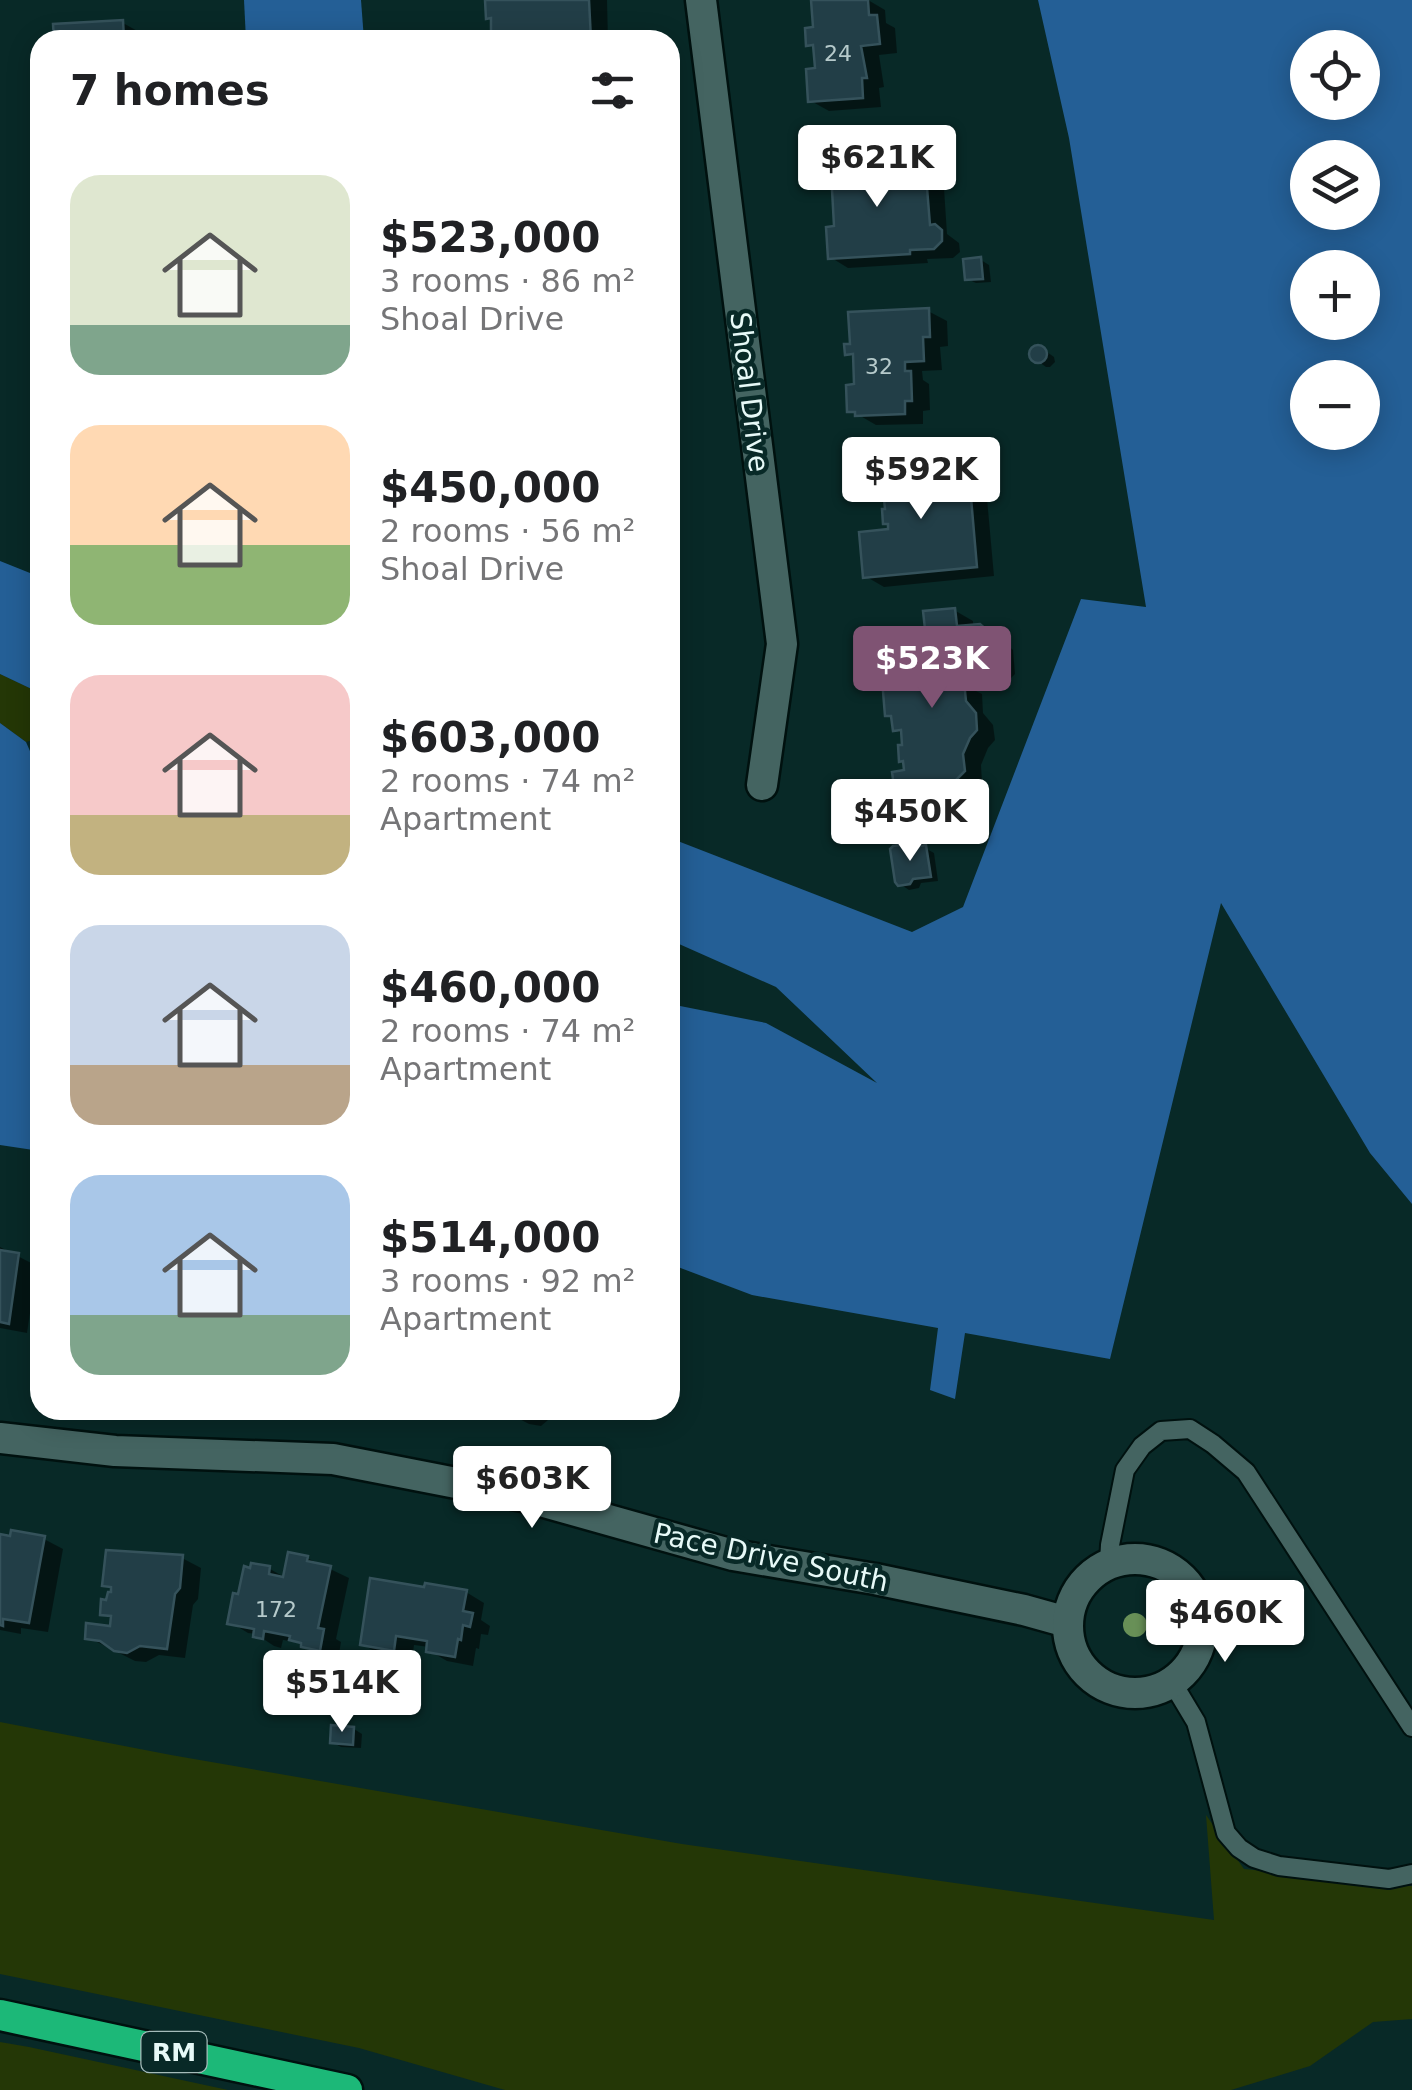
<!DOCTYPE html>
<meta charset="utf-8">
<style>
body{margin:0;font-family:"DejaVu Sans",sans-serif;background:#f6f6f6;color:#202124;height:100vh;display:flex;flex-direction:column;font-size:38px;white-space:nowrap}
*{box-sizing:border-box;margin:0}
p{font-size:32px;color:#757577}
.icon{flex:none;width:55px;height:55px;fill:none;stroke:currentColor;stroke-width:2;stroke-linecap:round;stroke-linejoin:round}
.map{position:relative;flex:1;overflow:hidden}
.drawer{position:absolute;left:30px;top:30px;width:650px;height:1390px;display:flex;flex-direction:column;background:#fff;border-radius:30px;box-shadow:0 5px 25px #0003}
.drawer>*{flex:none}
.fabs{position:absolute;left:1290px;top:30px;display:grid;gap:20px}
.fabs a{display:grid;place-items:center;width:90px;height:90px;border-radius:50%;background:#fff;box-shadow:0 5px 25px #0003;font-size:50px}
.price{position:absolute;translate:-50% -85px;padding:0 22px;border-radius:10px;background:#fff;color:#222;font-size:32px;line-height:65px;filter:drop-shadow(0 2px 5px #0008)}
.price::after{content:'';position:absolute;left:50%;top:60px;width:30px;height:22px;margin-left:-15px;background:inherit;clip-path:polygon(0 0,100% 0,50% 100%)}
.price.active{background:#7f5373;color:#fff}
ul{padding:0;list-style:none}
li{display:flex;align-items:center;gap:30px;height:250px;padding:0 40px}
li span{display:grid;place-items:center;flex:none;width:280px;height:200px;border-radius:30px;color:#555}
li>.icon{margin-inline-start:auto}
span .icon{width:120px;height:120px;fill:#fffc;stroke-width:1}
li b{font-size:42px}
h2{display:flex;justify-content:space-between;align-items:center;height:120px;padding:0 40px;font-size:42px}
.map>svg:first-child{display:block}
.green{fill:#243706}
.water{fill:#245f96;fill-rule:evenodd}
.shadow{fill:#0007}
.building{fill:#223e47;stroke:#35525b;stroke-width:2.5}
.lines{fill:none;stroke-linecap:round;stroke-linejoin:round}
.lane-casing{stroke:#00110f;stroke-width:22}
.street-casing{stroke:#00110f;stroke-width:35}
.highway-casing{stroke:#00110f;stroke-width:35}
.lane{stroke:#446461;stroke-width:18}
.street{stroke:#446461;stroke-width:30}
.highway{stroke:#1cb878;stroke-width:30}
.tree{fill:#689057}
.labels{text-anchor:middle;stroke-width:9;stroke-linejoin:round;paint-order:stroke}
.number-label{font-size:22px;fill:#b6cacb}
.shield{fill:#082927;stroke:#a4bbb9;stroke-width:2.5}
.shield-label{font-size:25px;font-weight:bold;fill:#e7f9f7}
.street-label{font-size:28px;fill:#e7f9f7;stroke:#082927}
</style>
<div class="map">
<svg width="1412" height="2090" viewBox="0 0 1412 2090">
<rect width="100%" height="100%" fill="#082927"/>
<g class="green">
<path d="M0,674L40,693V738L26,742L0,723Z"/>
<path d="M0,1722L171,1755L682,1844L1214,1920L1206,1815L1244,1869L1412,1886V2019L1373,2022L1310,2066L1231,2090H505L359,2048L0,1974Z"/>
<path d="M0,2042L29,2047L228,2090H0Z"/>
</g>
<g class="water">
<path d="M244,0H361L364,40H246Z"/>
<path d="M1038,0H1412V1204L1370,1153L1221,903L1110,1359L965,1333L955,1399L930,1390L938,1328L752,1295L670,1264V1004L766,1023L877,1083L776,987L670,940V838L912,932L963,907L1081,599L1146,607L1069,138ZM1308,48H1362V102H1308ZM1308,158H1362V212H1308ZM1308,268H1362V322H1308ZM1308,378H1362V432H1308Z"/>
<path d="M0,561L40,577V693L0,674Z"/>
<path d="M0,723L26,742L40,774V1151L0,1145Z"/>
</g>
<g class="shadow">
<path d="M487,0H607L608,40H501L493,36V20L488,17Z"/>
<path d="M813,0H868L885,10L886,23L895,28L897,53L879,55L884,87L879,88L881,107L829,111L811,101L817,70L816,49L808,44L816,29Z"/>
<path d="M123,23L141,33L142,40H56Z"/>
<path d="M880,153L898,164L899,174L907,179L926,178L944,188L947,234L959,243L960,252L953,258L927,259L928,263L848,268L830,257L837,229Z"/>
<path d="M981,260L989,265L991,282L976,283L967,279Z"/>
<path d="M928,311L947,321L948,346L940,347L942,370L922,371L923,380L929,384L930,410L923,411V424L876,425L850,410L857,387L855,358L847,353Z"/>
<path d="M670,341L672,354L677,357L678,371L670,372Z"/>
<path d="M1036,347H1040L1054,357L1055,362L1050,367H1046L1032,357L1031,352Z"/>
<path d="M670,378L678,382L680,395L672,396L673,408L670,409Z"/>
<path d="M967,466L985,476L994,576L884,587L865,576L891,532V526L885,523L888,505L876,499Z"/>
<path d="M954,610L973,621V627L980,626L999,637L1013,650L1015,674L1008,681L976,685V691L982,694L983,713L993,725L995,740L988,748L981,765L982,782L969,796L970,806L962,816L952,817L954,832H950L951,841L920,844L902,834L907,773L903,734L895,730L894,718L888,715L928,632Z"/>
<path d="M906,846L912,850L925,848L934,853L938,881L921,883L919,888L909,890L900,884Z"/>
<path d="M0,1247L37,1266L27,1333L0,1328Z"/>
<path d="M474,1410H554V1415L541,1426L529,1424L512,1415Z"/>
<path d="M0,1537L44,1539L63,1549L48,1632L21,1628V1634L0,1630Z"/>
<path d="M182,1558L201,1568L198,1599L193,1605L185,1658L159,1655L146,1662L135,1661L87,1637L113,1629L114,1620L102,1613L113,1590L105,1585Z"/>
<path d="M307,1558L349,1578L336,1639L341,1642L338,1660L322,1657L300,1643L283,1640L281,1648L274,1646L256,1634L248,1633L230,1622L240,1597L270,1569L286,1578Z"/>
<path d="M466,1592L484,1603L481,1620L490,1626L488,1635L481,1634L479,1649L476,1648L473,1666L447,1661L428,1650L429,1647L414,1645L412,1660L381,1655L362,1644Z"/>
<path d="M354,1729L362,1734L361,1748L341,1747L332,1742Z"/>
</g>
<g class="building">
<path d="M485,0H589L591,40H517V36L491,37V18L486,19Z"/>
<path d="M811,0H868L869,15H877L880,44L861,46L867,78H862L863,98L808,102L806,69L815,68L813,45L806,46L805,28L813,27Z"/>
<path d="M123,20L124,40H54L53,24Z"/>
<path d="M881,151L882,173L900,172L901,177L926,175L930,225L935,224L942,230V241L934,249L910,250V254L828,259L826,227L834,226L830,153Z"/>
<path d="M981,257L983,279L965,280L963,259Z"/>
<path d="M929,308L930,337H923L924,361L905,362V371H911L912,401H905V414L855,416V412H847L846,385L854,384L853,354L845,355L844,344H850L848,312Z"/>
<circle cx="1038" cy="354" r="9"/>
<path d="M968,463L977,567L863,578L859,532L888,529V524H883L882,509H885L884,499L874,500L871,472Z"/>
<path d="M955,608L957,626L980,624L995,637L998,664L989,672L958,675V681H964L966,701L976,713L977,730L970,738L963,754L965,771L951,785L952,795L944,807L935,808L936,822L932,823L933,832L899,835L891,787H894L892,772L904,770L903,761L899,762L898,745H902L901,730L893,731L891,716H885L882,679L885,678L883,662L889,661L888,655H892L890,639H896L895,632L925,629L923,611Z"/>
<path d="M907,844V848L926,845L931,877L913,879L910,884L898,886L895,882L890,849L893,846Z"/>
<path d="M0,1250L19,1253L9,1324L0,1322Z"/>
<path d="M11,1530L45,1536L29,1623L3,1619V1626L0,1625V1534L10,1536Z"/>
<path d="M106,1550L183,1555L180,1588L175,1594L167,1649L140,1646L127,1653L114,1651L100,1641L85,1639L86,1623L110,1626L111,1616L100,1615L101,1599L106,1600L108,1592H111V1587L102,1586Z"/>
<path d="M288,1552L308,1556L307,1561L331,1566L318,1628L324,1629L320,1651L301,1647V1643L289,1640L290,1636L264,1631L263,1639L253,1637L254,1629L227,1624L233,1593L238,1594L244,1566L250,1568L251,1563L270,1566L269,1574L283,1577Z"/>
<path d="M370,1578L424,1587L425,1583L467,1590L463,1611L473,1613L470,1627L463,1625L461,1640L458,1639L455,1657L426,1652L427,1641L396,1636L394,1651L360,1645Z"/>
<path d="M331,1725L354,1727L353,1745L330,1743Z"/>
</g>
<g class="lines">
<g class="lane-casing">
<g id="lane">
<path d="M1109,1563L1110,1545L1125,1470L1142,1446L1161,1431L1190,1429L1213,1444L1246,1472L1412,1727"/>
<path d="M1172,1682L1196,1722L1226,1833L1239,1848L1254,1858L1279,1866L1389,1879L1412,1874"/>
</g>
</g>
<g class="street-casing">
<g id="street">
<path d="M701,0L782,644L762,785"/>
<path d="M0,1438L115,1451L333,1459L523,1496L733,1555L875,1579L1024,1610L1067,1622"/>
<circle cx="1135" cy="1626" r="67"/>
</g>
</g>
<g class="highway-casing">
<path id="highway" d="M0,2015L347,2090"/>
</g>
<use href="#lane" class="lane"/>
<use href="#street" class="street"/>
<use href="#highway" class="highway"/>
</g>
<circle class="tree" cx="1135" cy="1625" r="12"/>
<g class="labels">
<g class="number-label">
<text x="838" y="61">24</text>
<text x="879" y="374">32</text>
<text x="276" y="1617">172</text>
</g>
<rect class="shield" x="141.5" y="2032" width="65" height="40" rx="8"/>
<g class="shield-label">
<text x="174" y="2061">RM</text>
</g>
<g class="street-label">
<text transform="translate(750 392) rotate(83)" y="10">Shoal Drive</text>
<text transform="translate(771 1557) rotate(12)" y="10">Pace Drive South</text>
</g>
</g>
</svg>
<div class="fabs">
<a><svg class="icon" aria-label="locate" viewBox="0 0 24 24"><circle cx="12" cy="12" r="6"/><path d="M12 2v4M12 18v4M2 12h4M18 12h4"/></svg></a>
<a><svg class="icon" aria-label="layers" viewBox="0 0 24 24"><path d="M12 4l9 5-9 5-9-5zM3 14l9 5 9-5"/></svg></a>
<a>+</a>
<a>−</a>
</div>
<b class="price" style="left:877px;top:210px">$621K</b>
<b class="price" style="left:921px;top:522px">$592K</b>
<b class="price active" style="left:932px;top:711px">$523K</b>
<b class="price" style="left:910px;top:864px">$450K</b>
<b class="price" style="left:532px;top:1531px">$603K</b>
<b class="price" style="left:1225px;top:1665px">$460K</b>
<b class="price" style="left:342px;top:1735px">$514K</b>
<section class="drawer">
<h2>7 homes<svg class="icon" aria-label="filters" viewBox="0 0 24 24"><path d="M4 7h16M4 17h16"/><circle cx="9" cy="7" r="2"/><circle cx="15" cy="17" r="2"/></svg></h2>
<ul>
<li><span style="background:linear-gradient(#dfe7d0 75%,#7fa58c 0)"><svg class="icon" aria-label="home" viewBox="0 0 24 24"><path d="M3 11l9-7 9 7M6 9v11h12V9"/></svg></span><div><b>$523,000</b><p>3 rooms · 86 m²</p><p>Shoal Drive</p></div></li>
<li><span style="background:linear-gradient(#ffd9b3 60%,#8fb573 0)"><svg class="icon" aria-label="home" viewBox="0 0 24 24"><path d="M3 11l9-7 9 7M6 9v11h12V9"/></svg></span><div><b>$450,000</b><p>2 rooms · 56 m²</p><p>Shoal Drive</p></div></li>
<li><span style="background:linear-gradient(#f6c9c9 70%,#c2b280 0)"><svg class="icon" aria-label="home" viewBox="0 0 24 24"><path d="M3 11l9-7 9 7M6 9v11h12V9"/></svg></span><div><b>$603,000</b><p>2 rooms · 74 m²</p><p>Apartment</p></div></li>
<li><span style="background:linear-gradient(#c9d6e8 70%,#b9a48a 0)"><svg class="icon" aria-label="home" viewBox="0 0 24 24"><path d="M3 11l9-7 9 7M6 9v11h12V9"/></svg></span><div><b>$460,000</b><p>2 rooms · 74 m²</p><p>Apartment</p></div></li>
<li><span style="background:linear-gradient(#a9c7e8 70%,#7fa58c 0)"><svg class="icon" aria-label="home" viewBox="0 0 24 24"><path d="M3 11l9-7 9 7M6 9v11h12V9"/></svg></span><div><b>$514,000</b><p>3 rooms · 92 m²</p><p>Apartment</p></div></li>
</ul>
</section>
</div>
